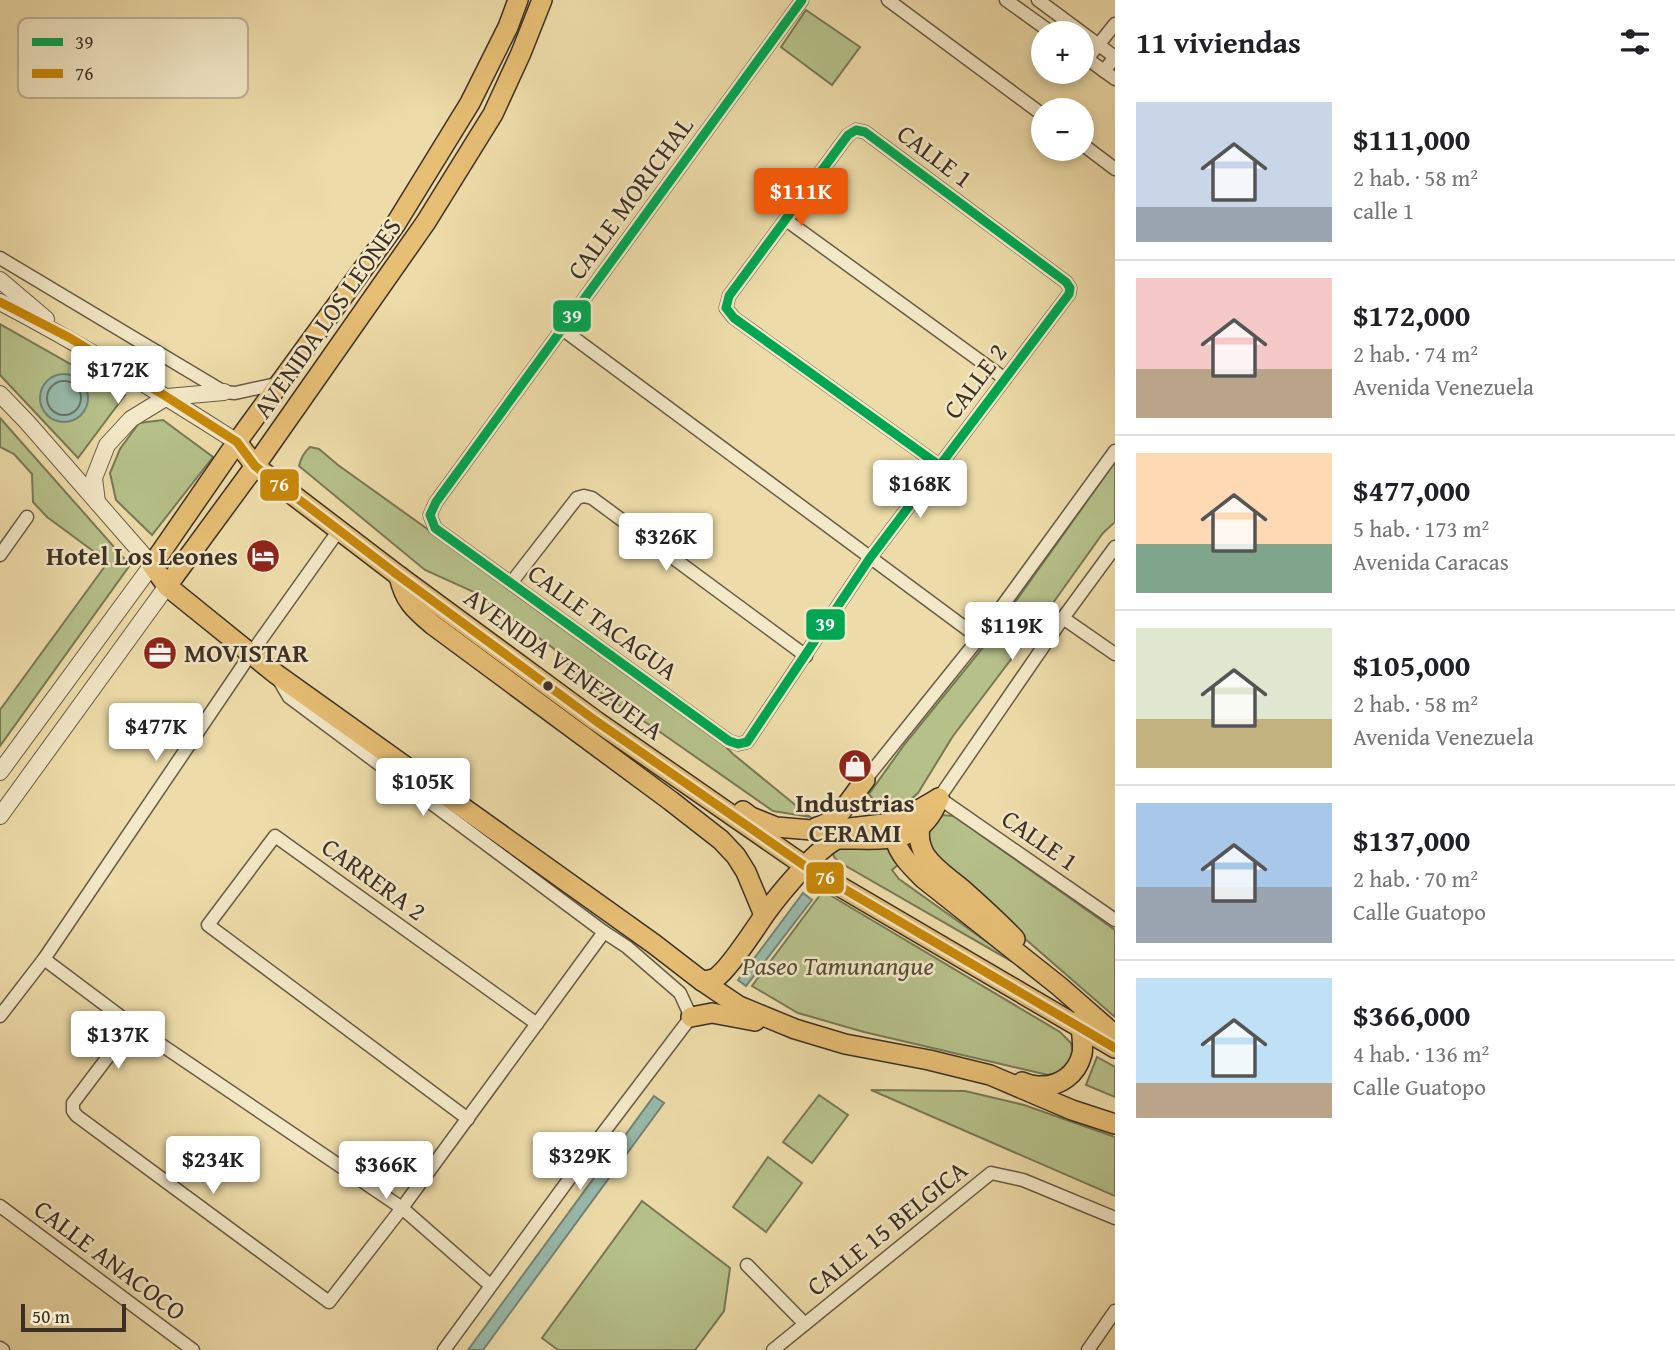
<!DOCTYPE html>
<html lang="es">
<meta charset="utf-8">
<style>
body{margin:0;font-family:"Gentium Book Plus",serif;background:#f6f6f6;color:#202124;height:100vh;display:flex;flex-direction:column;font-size:26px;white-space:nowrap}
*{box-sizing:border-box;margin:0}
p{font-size:23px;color:#757577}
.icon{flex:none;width:38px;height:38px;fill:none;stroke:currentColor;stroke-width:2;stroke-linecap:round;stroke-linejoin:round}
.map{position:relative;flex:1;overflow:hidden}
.sheet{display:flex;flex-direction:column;background:#fff;width:560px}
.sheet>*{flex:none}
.buttons{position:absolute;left:1031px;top:21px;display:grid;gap:14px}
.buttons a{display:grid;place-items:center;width:63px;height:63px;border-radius:50%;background:#fff;box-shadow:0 4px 10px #0003;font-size:35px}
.scale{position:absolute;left:21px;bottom:18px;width:105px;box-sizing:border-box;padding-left:7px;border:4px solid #3c3024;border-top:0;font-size:19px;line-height:24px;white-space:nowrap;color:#3c3024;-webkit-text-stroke:5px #f3e8c7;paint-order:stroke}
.price{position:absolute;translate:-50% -60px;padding:0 16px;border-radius:7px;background:#fff;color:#222;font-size:23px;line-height:46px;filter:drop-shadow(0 2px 4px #0008)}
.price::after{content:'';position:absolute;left:50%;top:42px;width:21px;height:16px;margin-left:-10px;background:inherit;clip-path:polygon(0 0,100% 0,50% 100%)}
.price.current{background:#ea580c;color:#fff}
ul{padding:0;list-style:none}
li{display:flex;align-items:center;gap:21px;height:175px;padding:0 21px}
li+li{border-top:2px solid #e0e0e0}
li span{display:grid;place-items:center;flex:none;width:196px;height:140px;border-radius:0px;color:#555}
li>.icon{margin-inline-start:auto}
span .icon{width:84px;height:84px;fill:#fffc;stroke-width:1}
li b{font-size:30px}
h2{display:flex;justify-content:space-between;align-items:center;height:84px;padding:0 21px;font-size:30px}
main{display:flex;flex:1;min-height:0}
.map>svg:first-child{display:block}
.green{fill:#b6c18a;stroke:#797857;stroke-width:2}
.water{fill:#99bbac;stroke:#748376;stroke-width:2}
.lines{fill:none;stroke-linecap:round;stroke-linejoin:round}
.shore{stroke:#6a7668;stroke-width:2}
.minor-casing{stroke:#685b45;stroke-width:15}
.tertiary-casing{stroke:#685b45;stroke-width:18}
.primary-casing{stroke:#3c3024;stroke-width:22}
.minor{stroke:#f3e8c7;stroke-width:12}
.tertiary{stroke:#f3e8c7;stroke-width:16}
.primary{stroke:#e6be74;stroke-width:19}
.bus-1-casing{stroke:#f3e8c7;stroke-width:14}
.bus-2-casing{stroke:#f3e8c7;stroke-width:14}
.bus-1{stroke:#00a651;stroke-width:9}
.bus-2{stroke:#c88809;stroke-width:9}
.bus-dot{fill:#3c3024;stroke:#f3e8c7;stroke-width:2.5}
.labels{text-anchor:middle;stroke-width:5;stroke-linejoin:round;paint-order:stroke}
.street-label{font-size:26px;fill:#3c3024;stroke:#f3e8c7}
.poi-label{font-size:26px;font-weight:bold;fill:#3c3024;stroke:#f3e8c7;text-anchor:end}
.park-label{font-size:26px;font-style:italic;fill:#544d38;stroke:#f3e8c7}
.key{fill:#f3e8c7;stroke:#bcb196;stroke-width:2}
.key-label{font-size:19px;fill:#3c3024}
.line-badge{stroke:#f3e8c7;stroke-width:2.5}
.badge-label{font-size:19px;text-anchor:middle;font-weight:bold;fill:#fff}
</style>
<main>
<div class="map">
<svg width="1115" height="1350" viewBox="0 0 1115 1350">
<rect width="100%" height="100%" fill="#eddca9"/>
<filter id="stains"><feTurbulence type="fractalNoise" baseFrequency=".00286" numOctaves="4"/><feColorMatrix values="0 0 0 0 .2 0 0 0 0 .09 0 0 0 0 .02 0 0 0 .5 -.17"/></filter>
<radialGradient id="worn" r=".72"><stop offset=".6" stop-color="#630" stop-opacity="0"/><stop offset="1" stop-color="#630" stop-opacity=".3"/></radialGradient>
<g class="green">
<path d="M806,10L860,47L832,85L781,47Z"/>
<path d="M0,324L125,395L78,458L0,375Z"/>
<path d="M0,418L130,565L0,746V710L108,562L47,517L33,502L32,474L14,454L0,447Z"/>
<path d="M163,420L213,457L152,535L116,500L110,473L120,449L139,423Z"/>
<path d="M310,447L319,449L338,465L711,732L733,754L810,817L773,811L660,732L583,681L553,648L474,592L425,570L299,466C301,458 304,452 310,447Z"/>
<path d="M1115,462V522L1103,533L1043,617L953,736L918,793L903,806L884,807L875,802L869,794L904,745L981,650Z"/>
<path d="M941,815L954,816L1115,930V1017L938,863L929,845L927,829Z"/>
<path d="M844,843L891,849L899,864L892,870L899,879L1025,969L839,862L834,857L832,850Z"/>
<path d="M823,891L1060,1032L1071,1043L1074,1059L1067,1070L1048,1075L864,1032L798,1013L752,986Z"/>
<path d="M1097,1057L1115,1067V1097L1086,1085Z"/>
<path d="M871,1090L965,1091L1024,1105L1115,1137V1196Z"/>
<path d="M819,1095L848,1115L812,1163L783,1142Z"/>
<path d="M768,1157L802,1183L766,1232L733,1207Z"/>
<path d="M642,1201L730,1268L724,1311L695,1350H558L542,1338Z"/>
</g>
<g class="water">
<circle cx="64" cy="398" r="24"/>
<path d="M803,893L812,900L746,986L738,980Z"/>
<path d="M654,1096L664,1103L483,1350H468Z"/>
</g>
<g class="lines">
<circle class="shore" cx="64" cy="398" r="17"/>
<g class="minor-casing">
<g id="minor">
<path d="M802,0L436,502L430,515L435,528L729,741L738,744L747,742L870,558L1069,294L1070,288L1066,282L865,132L856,130L848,135L729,296L726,308L734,318L940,466"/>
<path d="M888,0L1043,115"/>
<path d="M1006,0L1052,33"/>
<path d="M1038,0L1115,57L1104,71"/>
<path d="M1082,55L1115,79"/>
<path d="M1087,59L1115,24"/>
<path d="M1082,144L1115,169"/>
<path d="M786,220L1005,379"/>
<path d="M0,258L224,392L235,393L281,383"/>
<path d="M562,329L979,638"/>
<path d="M1115,547L1063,618L939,798L1115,920"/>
<path d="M0,555L27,517"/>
<path d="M511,583L577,498L584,496L592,498L806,656"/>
<path d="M1063,618L1115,654"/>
<path d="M279,680L289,697L604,932L627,947L680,993L691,1017L597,1141L444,1350"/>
<path d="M865,780L979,638L1115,451"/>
<path d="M44,959L132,1025L402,1208L490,1285"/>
<path d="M0,1016L44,959L250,655L339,530"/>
<path d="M132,1025L73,1103V1111L77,1116L329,1302L402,1208L604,932"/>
<path d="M468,1119L208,925L275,836L537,1024"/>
<path d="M0,1206L193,1350"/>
<path d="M747,1265L805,1324"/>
<path d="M0,1348L3,1350"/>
<path d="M773,1350L991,1173L1023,1180L1115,1218"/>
<path d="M1088,1350L1115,1311"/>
</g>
</g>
<g class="tertiary-casing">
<g id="tertiary">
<path d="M0,280L46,319"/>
<path d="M0,302C82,345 159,392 237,442"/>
<path d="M0,394L27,422L152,565L0,772"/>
<path d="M97,502L94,478L107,445L131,419L167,397L224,392"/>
<path d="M0,816L167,586"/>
</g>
</g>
<g class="primary-casing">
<g id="primary">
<path d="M518,0L508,27L470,103L395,225L237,442L152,565L167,586L276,674L654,944L702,981L739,1006L795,1029L845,1044L929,1060L990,1075L1072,1110L1115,1124"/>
<path d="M237,442L255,466L399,576L596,721L805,866L1115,1048"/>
<path d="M399,576C404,600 414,609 433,625L671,801L721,840L736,856L746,872L764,915"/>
<path d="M167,586L255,466L426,222L493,114L521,53L542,0"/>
<path d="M743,811L751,817L776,827L824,831L892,823L910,815L939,798"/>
<path d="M817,827C838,823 852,796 865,780"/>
<path d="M920,828C918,838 920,846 925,855C934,869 949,878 962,889C980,905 999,922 1015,939"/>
<path d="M895,839C899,855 912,867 924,879L1059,986L1115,1035"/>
<path d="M702,981C707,980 713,980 717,977C729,968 748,939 757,926C772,902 813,852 837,839C880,838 921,848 939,798"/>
<path d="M691,1017L712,1013L755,1021"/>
<path d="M1022,1082C1027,1084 1034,1086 1039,1086C1060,1087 1077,1074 1082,1054C1084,1044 1081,1030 1080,1020"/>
</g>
</g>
<use href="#minor" class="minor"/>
<use href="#tertiary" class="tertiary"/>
<use href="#primary" class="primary"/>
<g class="bus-1-casing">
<path id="bus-1" d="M802,0L436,502L430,515L435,528L729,741L738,744L747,742L870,558L1069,294L1070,288L1066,282L865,132L856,130L848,135L729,296L726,308L734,318L940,466"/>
</g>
<g class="bus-2-casing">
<path id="bus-2" d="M0,302L70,338L167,397L237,442L255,466L399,576L596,721L805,866L1115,1048"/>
</g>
<use href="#bus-1" class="bus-1"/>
<use href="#bus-2" class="bus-2"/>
</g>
<defs>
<g id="hotel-disc" transform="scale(1.75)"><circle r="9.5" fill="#8f2418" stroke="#f3e8c7"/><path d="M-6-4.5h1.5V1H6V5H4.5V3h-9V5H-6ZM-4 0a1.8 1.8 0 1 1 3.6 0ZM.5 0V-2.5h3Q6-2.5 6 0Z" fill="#fff"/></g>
<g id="office-disc" transform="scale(1.75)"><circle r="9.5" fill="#8f2418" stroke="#f3e8c7"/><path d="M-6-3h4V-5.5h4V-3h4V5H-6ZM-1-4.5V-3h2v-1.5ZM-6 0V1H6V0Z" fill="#fff"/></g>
<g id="shop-disc" transform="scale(1.75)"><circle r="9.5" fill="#8f2418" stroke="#f3e8c7"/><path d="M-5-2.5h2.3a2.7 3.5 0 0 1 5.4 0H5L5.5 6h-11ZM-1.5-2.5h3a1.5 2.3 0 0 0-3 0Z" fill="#fff"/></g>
</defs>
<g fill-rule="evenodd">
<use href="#hotel-disc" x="263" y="556"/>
<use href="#office-disc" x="160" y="653"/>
<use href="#shop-disc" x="855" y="766"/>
</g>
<circle class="bus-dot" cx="548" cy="686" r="6"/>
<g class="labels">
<g class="street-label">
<text transform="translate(935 156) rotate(37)" y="9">CALLE 1</text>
<text transform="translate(630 198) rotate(-54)" y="9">CALLE MORICHAL</text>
<text transform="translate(327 318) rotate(-55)" y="9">AVENIDA LOS LEONES</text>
<text transform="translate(975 381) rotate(-53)" y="9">CALLE 2</text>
<text transform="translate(603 622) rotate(36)" y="9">CALLE TACAGUA</text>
<text transform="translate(564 664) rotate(36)" y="9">AVENIDA VENEZUELA</text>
<text transform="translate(1040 840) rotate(35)" y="9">CALLE 1</text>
<text transform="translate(374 879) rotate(36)" y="9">CARRERA 2</text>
<text transform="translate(887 1228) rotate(-39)" y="9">CALLE 15 BELGICA</text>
<text transform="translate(110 1260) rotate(37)" y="9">CALLE ANACOCO</text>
</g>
<g class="poi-label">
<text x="238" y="565">Hotel Los Leones</text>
<text x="184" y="662" text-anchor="start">MOVISTAR</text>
<text x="855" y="812" text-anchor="middle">Industrias<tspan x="855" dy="30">CERAMI</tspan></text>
</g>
<g class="park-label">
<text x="838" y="975">Paseo Tamunangue</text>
</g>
</g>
<rect x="18" y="18" width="230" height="80" rx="10" class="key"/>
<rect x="32" y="38" width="31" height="8" fill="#00a651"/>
<rect x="32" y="69" width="31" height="9" fill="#c88809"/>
<g class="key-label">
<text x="75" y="49">39</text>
<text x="75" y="80">76</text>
</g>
<g class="line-badge">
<rect x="552" y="299" width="40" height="34" rx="7" fill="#00a651"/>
<rect x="259" y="468" width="41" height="34" rx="7" fill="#c88809"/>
<rect x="805" y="608" width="41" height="33" rx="7" fill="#00a651"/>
<rect x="805" y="861" width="40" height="34" rx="7" fill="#c88809"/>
</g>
<g class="badge-label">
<text x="572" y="323">39</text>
<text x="279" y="491">76</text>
<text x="825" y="631">39</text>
<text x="825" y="884">76</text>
</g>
<rect width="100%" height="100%" filter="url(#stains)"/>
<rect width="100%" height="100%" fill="url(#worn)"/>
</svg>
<div class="buttons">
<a>+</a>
<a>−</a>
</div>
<div class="scale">50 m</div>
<b class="price current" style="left:801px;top:228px">$111K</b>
<b class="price" style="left:118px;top:406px">$172K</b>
<b class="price" style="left:920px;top:520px">$168K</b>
<b class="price" style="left:666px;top:573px">$326K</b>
<b class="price" style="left:1012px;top:662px">$119K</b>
<b class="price" style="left:156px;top:763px">$477K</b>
<b class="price" style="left:423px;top:818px">$105K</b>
<b class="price" style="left:118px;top:1071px">$137K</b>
<b class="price" style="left:580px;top:1192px">$329K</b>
<b class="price" style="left:213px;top:1196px">$234K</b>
<b class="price" style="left:386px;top:1201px">$366K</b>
</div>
<section class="sheet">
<h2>11 viviendas<svg class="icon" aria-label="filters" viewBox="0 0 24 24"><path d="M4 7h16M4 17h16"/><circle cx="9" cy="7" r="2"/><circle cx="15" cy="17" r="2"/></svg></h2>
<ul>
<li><span style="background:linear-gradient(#c9d6e8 75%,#9aa5b1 0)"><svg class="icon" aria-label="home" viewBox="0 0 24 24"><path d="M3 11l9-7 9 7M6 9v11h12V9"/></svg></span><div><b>$111,000</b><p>2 hab. · 58 m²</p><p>calle 1</p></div></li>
<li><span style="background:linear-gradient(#f6c9c9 65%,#b9a48a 0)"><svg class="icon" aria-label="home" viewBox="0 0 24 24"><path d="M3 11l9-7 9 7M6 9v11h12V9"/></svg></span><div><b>$172,000</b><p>2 hab. · 74 m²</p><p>Avenida Venezuela</p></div></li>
<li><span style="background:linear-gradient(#ffd9b3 65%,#7fa58c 0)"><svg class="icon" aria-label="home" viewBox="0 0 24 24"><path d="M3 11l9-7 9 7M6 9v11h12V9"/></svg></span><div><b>$477,000</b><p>5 hab. · 173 m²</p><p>Avenida Caracas</p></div></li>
<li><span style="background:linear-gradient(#dfe7d0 65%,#c2b280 0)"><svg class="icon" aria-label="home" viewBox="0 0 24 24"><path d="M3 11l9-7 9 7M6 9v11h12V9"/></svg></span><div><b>$105,000</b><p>2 hab. · 58 m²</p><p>Avenida Venezuela</p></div></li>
<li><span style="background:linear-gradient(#a9c7e8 60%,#9aa5b1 0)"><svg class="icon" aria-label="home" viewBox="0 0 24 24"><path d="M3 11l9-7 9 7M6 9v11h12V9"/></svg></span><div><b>$137,000</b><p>2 hab. · 70 m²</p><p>Calle Guatopo</p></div></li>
<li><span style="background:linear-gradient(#bfe0f5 75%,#b9a48a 0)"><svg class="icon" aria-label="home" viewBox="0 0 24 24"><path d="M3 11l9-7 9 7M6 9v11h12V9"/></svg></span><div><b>$366,000</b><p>4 hab. · 136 m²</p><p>Calle Guatopo</p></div></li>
</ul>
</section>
</main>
